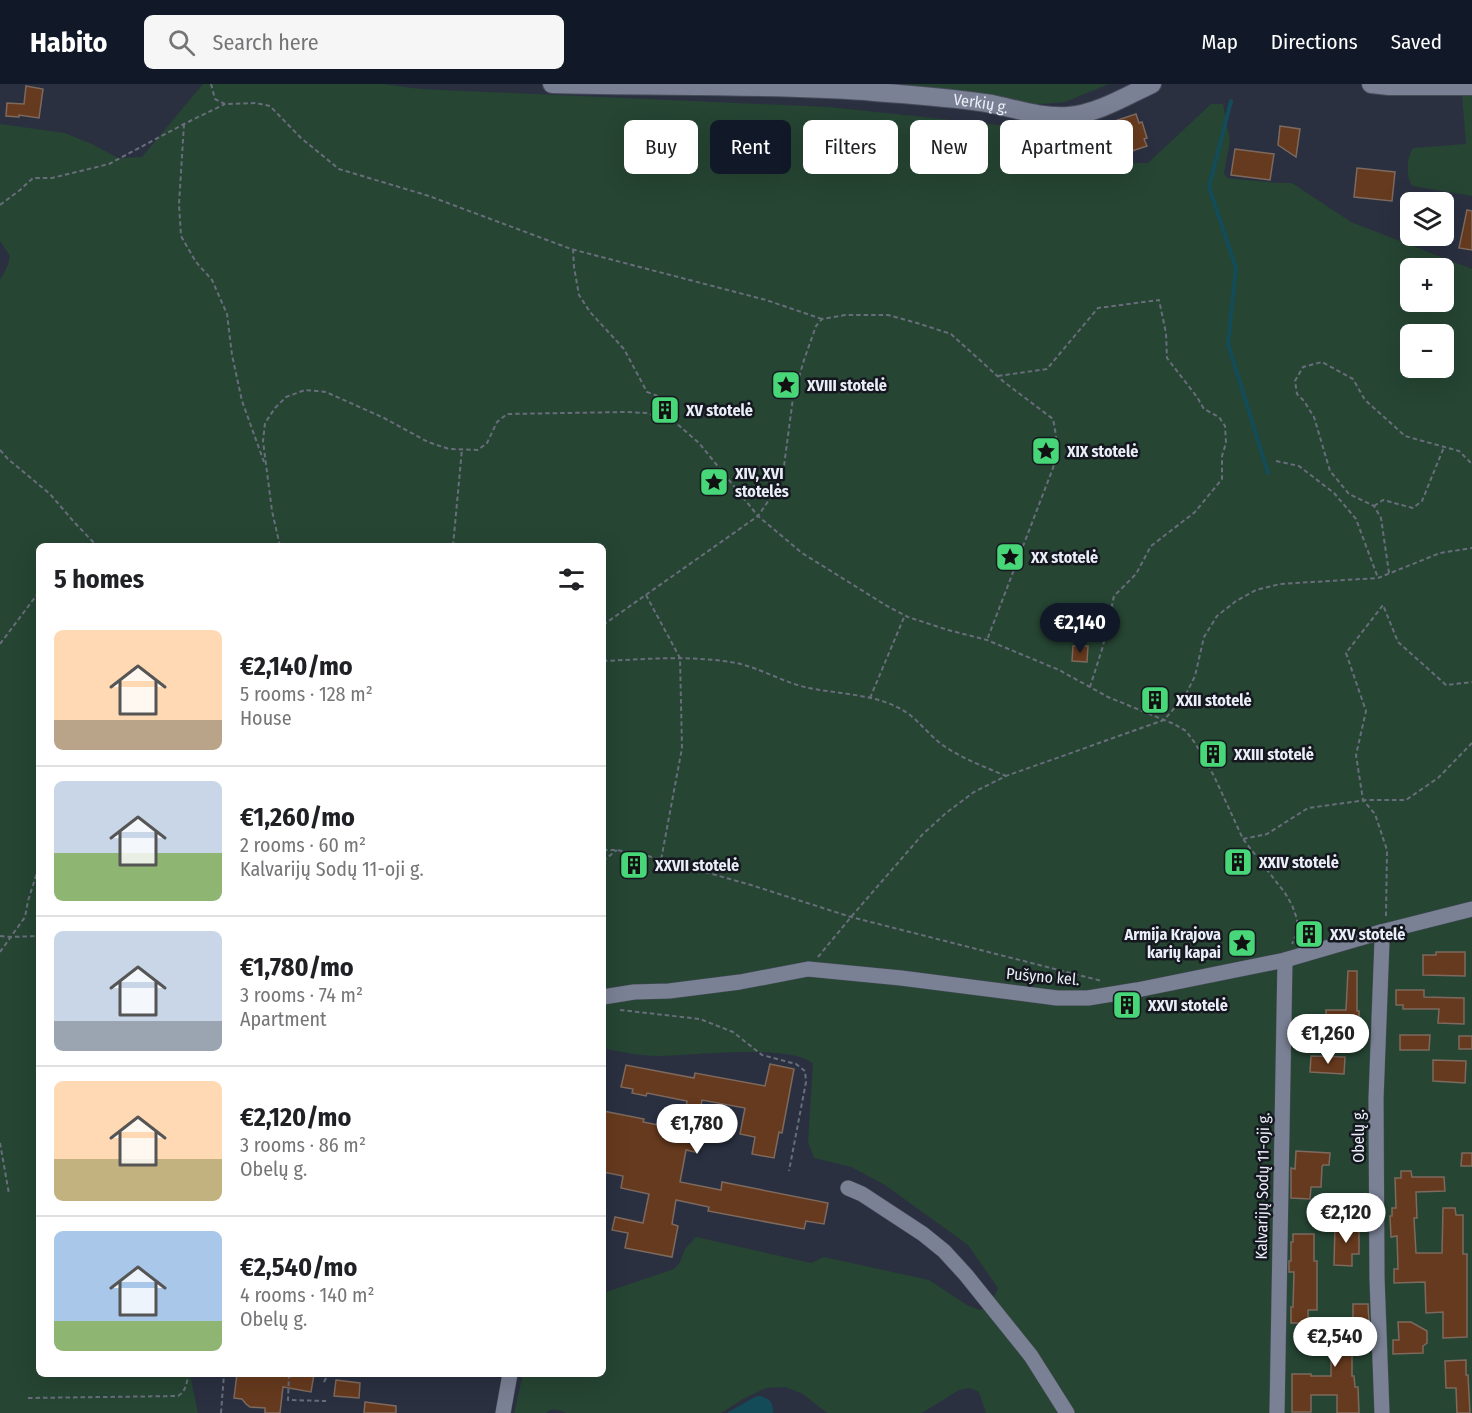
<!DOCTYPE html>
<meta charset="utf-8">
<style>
body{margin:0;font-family:"Fira Sans Condensed",sans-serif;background:#f6f6f6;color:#202124;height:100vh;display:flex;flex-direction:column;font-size:22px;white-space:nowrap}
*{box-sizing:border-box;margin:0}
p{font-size:20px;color:#757577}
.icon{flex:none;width:33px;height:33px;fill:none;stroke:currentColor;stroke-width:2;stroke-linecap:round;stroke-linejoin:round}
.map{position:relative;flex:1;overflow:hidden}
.drawer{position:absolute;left:36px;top:459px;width:570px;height:834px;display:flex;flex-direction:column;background:#fff;border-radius:9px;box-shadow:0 6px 24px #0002}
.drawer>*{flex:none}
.top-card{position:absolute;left:624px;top:36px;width:570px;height:54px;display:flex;gap:12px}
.controls{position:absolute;left:1400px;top:108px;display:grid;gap:12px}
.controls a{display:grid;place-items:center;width:54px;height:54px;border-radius:9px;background:#fff;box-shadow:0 6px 24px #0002;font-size:30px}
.price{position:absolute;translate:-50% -51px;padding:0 14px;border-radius:21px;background:#fff;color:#222;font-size:20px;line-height:39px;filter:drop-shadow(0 2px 3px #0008)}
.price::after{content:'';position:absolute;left:50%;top:36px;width:18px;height:14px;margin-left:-9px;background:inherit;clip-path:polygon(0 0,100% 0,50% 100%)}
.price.on{background:#111827;color:#fff}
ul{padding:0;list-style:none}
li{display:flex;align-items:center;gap:18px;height:150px;padding:0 18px}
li+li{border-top:2px solid #e0e0e0}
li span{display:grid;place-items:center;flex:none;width:168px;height:120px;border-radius:9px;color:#555}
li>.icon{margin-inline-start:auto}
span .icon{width:72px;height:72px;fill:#fffc;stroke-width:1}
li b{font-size:26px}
h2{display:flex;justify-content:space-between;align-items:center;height:72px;padding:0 18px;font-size:26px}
.chip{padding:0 21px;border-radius:9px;background:#fff;box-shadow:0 6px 24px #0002;font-size:21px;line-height:54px}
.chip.on{background:#111827;color:#fff}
header{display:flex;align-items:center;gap:36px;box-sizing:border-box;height:84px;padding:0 30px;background:#111827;color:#fff}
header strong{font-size:28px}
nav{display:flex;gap:33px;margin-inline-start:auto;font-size:21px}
.search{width:420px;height:54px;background:#f6f6f6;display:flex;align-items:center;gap:15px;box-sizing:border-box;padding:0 21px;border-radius:9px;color:#757577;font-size:22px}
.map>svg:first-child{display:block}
.green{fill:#264533;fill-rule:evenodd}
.water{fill:#134c58}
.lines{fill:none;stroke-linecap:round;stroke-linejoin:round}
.stream{stroke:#134c58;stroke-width:4}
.building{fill:#663a1e;stroke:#7d695e;stroke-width:1.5}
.minor-casing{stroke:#464b58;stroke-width:16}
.secondary-casing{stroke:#464b58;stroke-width:20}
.path{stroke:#686d7b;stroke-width:2;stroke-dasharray:4.5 3;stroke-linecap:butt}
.minor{stroke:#7a8194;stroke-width:15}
.secondary{stroke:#7a8194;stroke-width:18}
.labels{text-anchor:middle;stroke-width:5;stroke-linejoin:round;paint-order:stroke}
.street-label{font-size:16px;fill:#eaeef8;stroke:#15181f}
.poi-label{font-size:16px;font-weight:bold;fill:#eaeef8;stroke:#15181f;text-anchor:start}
</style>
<header>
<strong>Habito</strong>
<div class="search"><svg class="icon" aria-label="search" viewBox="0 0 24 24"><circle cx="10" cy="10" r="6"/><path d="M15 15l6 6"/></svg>Search here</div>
<nav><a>Map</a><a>Directions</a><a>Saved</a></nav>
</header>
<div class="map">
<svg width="1472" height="1329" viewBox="0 0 1472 1329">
<rect width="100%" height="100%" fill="#2a3040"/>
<g class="green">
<path d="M203,0H383L420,5L829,23L1047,46L1068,45L1099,39V67L1120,79H1148L1211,20H1223L1230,57L1224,89L1227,94L1277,99H1292L1351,138L1472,185V1329H986L979,1308L970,1304L959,1306L922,1329H827L803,1310L785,1303L766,1304L743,1315L721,1329H566C559,1326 552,1323 546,1329H514L523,1290H603V1209L674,1185L679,1180L685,1165L696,1153L811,1179L824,1173L929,1196L967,1221L979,1226L990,1222L998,1204L968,1161L885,1101L851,1083L814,1074L808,1058L813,980C794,959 689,972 658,972C639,972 621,968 603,964V922L612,917L603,907V462H39V1290H190L198,1329H0V196L8,181L10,172L0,157V40L65,49L94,61L118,74L142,73ZM1410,184H1443V218H1410ZM1410,250H1443V284H1410Z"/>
<path d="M891,0H1109L1065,18L1041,20L1018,19L932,4Z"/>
<path d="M1462,11H1472V112L1412,102C1406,91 1406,75 1413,64L1466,60Z"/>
</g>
<path class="water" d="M759,1312C770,1314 773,1318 773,1329H727L753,1314Z"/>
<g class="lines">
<path class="stream" d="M1231,17L1209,103L1236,184L1228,260L1268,389"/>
</g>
<g class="building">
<path d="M26,2L43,5L39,34L19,31V33L6,32L7,19L24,20Z"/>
<path d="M1136,30L1139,39L1142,38L1147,54L1144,55L1147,62L1123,70L1112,38Z"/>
<path d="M1280,42L1300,45L1296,73L1278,61Z"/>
<path d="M1235,65L1274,70L1270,96L1231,91Z"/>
<path d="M1357,84L1395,88L1392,117L1354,113Z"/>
<path d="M1467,126L1472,127V166L1459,164Z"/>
<path d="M1073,562H1088L1087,578L1072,577Z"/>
<path d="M1436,868H1465V892L1423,891V871H1436Z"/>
<path d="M1348,887H1357V927H1359V944L1326,943V926H1346Z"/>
<path d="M1396,906H1424V913L1464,914V940L1438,939L1439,925H1403V921H1396Z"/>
<path d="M1400,951H1430L1429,966H1400Z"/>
<rect x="1459" y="952" width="13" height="13"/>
<path d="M1311,972L1345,973L1344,990L1310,988Z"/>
<path d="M1433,976L1466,977L1465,999L1433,997Z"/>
<path d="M770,980L794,985L782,1049L779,1048L774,1074L752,1070L755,1053L740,1050L745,1024L702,1016L695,1054H697L695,1068L686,1066L680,1098L721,1106L722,1098L828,1119L824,1140L806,1137L804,1145L708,1127L709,1123L676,1116L672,1140L678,1142L672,1173L625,1164L628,1149L612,1146L615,1133L643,1139L649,1110L621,1104L623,1092L603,1088V1027L644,1035L643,1038L669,1043L670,1037L683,1040L687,1017L647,1009L646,1012L632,1009L633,1005L621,1003L626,981L694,994L695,989L765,1002Z"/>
<path d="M1296,1067L1330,1069L1329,1081H1323L1322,1083L1321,1103H1311L1310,1115L1291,1114V1084L1295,1085Z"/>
<path d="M1462,1069H1472V1082H1461Z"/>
<path d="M1401,1087H1411L1412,1093H1444L1445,1107L1416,1108L1417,1134H1414L1416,1169H1442L1443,1124H1455L1456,1131H1463V1170H1467V1253L1443,1254V1228L1426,1229L1425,1198L1394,1199V1185H1398L1397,1152L1391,1153L1390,1132H1392V1124H1396L1395,1094H1401Z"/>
<path d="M1335,1140H1359V1170H1352V1182L1334,1181Z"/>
<path d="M1293,1150H1314V1177H1317V1226H1308V1239H1291V1223H1293L1294,1188H1289V1177H1291V1158H1293Z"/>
<path d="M1353,1220H1368L1369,1238H1366V1255H1352V1292H1354L1355,1303H1358L1359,1329H1337V1311H1311V1328H1292V1290H1311V1292H1331V1273L1325,1269V1263L1331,1260V1238H1353Z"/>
<path d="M1398,1238H1411L1427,1247V1259L1423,1262V1269L1393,1270V1256H1399Z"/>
<path d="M1466,1276V1291H1468L1470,1329H1457L1456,1304H1446L1445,1277Z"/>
<path d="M237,1290H314L311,1308L283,1303L280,1329H265V1324L250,1323L246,1320L242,1315L234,1314Z"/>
<path d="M336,1296L360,1299L359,1314L334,1312Z"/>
<path d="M365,1318L396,1322V1329H364Z"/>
</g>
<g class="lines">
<g class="minor-casing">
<g id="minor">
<path d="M1381,848L1382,857L1376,1015L1377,1194L1382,1329"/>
<path d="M603,913L634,908L669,907L740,898L808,885L901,894L1057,914H1088L1137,906L1285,876L1381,848L1472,825"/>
<path d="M848,1104L862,1110L923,1150L944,1167L966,1191L1031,1272L1067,1329"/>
<path d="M503,1329L510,1290"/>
<path d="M1277,1329L1285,876"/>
</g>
</g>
<g class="secondary-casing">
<g id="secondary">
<path id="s1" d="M552,0C656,3 761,0 865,7C907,11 950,13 992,20C1016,25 1042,34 1068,32C1097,30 1126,12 1152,0"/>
<path d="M1371,0L1389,2H1472"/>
</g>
</g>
<g class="path">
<path d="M211,0L215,15L225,20L256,19L270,22L301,54L339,85L429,112L571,165L766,216L822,235"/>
<path d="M184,40L179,120L181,152L196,178L212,196L227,230L232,271L242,317L264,378"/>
<path d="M0,121L20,106L33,94H52L109,80L184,40L225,20"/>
<path d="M573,165L574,183L579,211L590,228L624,265L647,308C664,314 673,318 676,339"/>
<path d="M998,292L1047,285L1098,224L1159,216L1166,249L1167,274L1197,313L1204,325L1219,333L1225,342L1226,359L1222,372V395L1195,428L1151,462L1136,490L1114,512L1103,562L1090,603"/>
<path d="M0,366L8,375L50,410L74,438L97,462"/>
<path d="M1276,377L1299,382L1334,409L1356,435L1378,494"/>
<path d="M1374,422L1383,416L1413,424L1422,417L1444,363"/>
<path d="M280,462L272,427L263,357L265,339L275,324L286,313L305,306L326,308L384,334L428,358L449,365L478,366L487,359L497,338L507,330L627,328L646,329L676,339L699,359L758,432L802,469L887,522L908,533L948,546L987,556L1059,586L1108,613L1174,640L1186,647L1195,659L1214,692L1243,755L1285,809L1292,821L1297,835V849L1292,860"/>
<path d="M453,462L462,365"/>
<path d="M1389,489L1381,434L1374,422L1349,410L1330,387L1314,333L1304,317L1297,310L1295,297L1303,283L1322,278L1353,295L1365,316L1405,352L1459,367L1472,380"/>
<path d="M646,511L680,574L682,664L661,776"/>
<path d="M603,541L758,432L782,397L793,314L804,276L816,242L822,235L845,231H888L917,239L951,250L1004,298L1053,335C1057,355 1058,363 1053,384L987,556"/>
<path d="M0,560L39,508"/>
<path d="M603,577C647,575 692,571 736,579C761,584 784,599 809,604C839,610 872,610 899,624C917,633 928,651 944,662C963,675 985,683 1006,692"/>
<path d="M870,614L905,531"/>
<path d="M1243,755L1267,750L1308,724L1367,716H1406L1438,694L1472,659"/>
<path d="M603,766H617L652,773L751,801L851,833L1102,897"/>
<path d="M603,777L617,766"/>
<path d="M1386,832L1387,766L1375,730L1363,716L1356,671L1366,627L1346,569L1383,521L1398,558L1446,601L1472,598"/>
<path d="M0,852L11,853L39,852"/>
<path d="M0,868L25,833L28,817L39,782"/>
<path d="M818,873L851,833L922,751L946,729L974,708L1006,692L1164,636L1185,612L1195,592L1204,553L1217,532L1236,517L1256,506L1280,500L1378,494L1440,469L1472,464"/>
<path d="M620,926L700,935L733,948L762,971L796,980L805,987L806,998L789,1087"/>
<path d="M0,1059L9,1110"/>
<path d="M289,1290L288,1316L326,1317"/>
<path d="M324,1298L328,1290"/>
<path d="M28,1314L178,1312C186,1307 187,1299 188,1290"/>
<path d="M221,1329L224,1290"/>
</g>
<use href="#minor" class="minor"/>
<use href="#secondary" class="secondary"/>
</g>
<defs>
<g id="sight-square" transform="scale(1.5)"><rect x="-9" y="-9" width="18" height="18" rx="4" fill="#47d779" stroke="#15181f"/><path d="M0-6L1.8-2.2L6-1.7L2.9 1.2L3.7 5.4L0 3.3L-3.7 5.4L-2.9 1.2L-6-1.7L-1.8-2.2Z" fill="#111"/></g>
<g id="building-square" transform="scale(1.5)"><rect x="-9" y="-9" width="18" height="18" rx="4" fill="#47d779" stroke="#15181f"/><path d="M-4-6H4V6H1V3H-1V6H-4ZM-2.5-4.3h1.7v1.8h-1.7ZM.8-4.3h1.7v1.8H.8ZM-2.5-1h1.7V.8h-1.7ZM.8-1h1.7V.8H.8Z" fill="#111"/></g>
</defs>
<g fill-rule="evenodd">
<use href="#sight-square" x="786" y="301"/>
<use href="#building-square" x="665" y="326"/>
<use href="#sight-square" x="1046" y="367"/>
<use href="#sight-square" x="714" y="398"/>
<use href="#sight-square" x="1010" y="473"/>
<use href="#building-square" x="1155" y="616"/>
<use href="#building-square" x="1213" y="670"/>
<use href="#building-square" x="1238" y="778"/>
<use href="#building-square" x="634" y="781"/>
<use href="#building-square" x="1309" y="850"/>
<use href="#sight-square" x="1242" y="859"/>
<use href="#building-square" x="1127" y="921"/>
</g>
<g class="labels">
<g class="street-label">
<text dy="6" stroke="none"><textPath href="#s1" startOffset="430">Verkių g.</textPath></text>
<text transform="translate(1043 892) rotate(5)" y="6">Pušyno kel.</text>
<text transform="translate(1358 1052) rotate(-90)" y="6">Obelų g.</text>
<text transform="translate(1262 1102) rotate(-89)" y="6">Kalvarijų Sodų 11-oji g.</text>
</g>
<g class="poi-label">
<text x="807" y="307">XVIII stotelė</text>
<text x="686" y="332">XV stotelė</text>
<text x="1067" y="373">XIX stotelė</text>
<text x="735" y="395">XIV, XVI<tspan x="735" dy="18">stotelės</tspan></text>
<text x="1031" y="479">XX stotelė</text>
<text x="1176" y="622">XXII stotelė</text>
<text x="1234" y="676">XXIII stotelė</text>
<text x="1259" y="784">XXIV stotelė</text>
<text x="655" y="787">XXVII stotelė</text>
<text x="1221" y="856" text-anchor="end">Armija Krajova<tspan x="1221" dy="18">karių kapai</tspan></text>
<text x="1330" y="856">XXV stotelė</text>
<text x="1148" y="927">XXVI stotelė</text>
</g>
</g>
</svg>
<div class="controls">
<a><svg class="icon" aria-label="layers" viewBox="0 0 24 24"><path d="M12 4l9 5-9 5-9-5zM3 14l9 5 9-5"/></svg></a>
<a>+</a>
<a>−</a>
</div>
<b class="price on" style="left:1080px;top:570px">€2,140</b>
<b class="price" style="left:1328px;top:981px">€1,260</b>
<b class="price" style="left:697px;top:1071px">€1,780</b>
<b class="price" style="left:1346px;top:1160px">€2,120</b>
<b class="price" style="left:1335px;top:1284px">€2,540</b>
<div class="top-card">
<a class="chip">Buy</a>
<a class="chip on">Rent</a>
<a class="chip">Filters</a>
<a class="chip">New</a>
<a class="chip">Apartment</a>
</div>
<section class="drawer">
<h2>5 homes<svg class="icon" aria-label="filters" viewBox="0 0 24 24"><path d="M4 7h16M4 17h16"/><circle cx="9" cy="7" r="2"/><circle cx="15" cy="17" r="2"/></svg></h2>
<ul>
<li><span style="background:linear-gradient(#ffd9b3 75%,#b9a48a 0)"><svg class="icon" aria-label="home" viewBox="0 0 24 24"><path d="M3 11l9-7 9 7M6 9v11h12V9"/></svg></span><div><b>€2,140/mo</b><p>5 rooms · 128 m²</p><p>House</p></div></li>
<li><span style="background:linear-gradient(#c9d6e8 60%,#8fb573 0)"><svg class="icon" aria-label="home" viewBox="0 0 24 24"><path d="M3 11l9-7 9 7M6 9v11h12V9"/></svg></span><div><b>€1,260/mo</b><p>2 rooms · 60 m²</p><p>Kalvarijų Sodų 11-oji g.</p></div></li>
<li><span style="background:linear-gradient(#c9d6e8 75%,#9aa5b1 0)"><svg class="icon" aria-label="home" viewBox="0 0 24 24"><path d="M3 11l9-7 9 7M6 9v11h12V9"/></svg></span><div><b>€1,780/mo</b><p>3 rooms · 74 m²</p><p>Apartment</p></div></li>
<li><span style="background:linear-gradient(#ffd9b3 65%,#c2b280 0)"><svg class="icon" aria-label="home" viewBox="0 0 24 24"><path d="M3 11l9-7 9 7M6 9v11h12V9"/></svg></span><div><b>€2,120/mo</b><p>3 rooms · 86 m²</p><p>Obelų g.</p></div></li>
<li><span style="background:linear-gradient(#a9c7e8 75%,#8fb573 0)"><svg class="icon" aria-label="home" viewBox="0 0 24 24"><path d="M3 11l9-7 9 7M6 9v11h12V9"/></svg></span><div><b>€2,540/mo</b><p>4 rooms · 140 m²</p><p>Obelų g.</p></div></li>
</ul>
</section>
</div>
